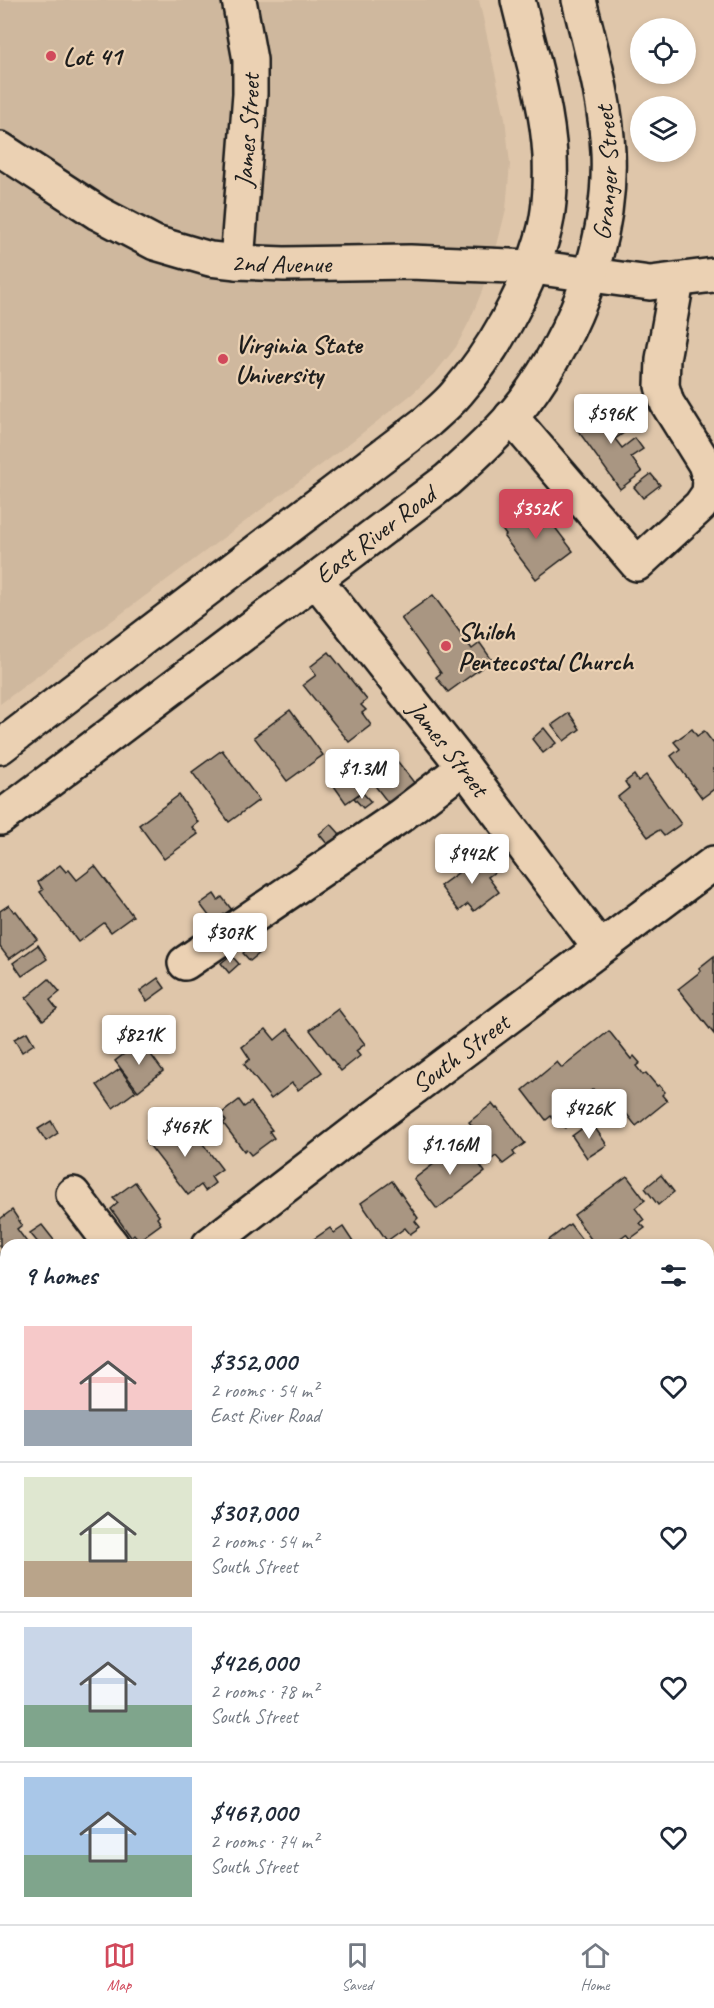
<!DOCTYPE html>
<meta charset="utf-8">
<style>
body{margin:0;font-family:Caveat,sans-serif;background:#f2f2f3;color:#1f2937;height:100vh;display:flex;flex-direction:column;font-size:22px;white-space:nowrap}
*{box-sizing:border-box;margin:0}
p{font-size:20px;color:#747a83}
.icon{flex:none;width:33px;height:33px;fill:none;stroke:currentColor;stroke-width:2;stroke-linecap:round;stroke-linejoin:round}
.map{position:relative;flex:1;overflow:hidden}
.sheet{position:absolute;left:0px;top:1239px;width:714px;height:686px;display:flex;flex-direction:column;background:#fff;border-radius:18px 18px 0 0;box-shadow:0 3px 9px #0003}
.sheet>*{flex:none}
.fabs{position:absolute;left:630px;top:18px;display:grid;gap:12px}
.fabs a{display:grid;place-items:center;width:66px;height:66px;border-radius:50%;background:#fff;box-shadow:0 3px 9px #0003;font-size:30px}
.price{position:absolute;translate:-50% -51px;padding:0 14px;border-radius:6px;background:#fff;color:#222;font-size:20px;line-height:39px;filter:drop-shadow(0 2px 3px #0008)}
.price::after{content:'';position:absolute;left:50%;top:36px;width:18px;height:14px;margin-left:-9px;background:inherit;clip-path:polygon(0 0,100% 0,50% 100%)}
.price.selected{background:#d1495b;color:#fff}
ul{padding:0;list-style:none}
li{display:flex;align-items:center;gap:18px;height:150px;padding:0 24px}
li+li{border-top:2px solid #e0e1e3}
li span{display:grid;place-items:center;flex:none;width:168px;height:120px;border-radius:0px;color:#555}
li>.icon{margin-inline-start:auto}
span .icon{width:72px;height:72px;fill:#fffc;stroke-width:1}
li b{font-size:26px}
h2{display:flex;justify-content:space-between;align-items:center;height:72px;padding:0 24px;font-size:26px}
.menu{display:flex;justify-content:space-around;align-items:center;height:84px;border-top:2px solid #e0e1e3;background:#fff;font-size:16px;color:#747a83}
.menu a{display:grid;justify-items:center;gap:3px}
.menu .selected{color:#d1495b}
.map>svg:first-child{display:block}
.built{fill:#cfb89e}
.building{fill:#a99682;stroke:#1c1c1c;stroke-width:1.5}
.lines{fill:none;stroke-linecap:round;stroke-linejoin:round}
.minor-casing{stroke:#1c1c1c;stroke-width:38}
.major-casing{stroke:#1c1c1c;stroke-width:38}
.minor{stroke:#ebd1b3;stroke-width:33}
.major{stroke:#ebd1b3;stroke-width:33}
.poi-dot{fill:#d1495b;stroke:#ebd1b3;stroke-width:2}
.labels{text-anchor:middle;stroke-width:4.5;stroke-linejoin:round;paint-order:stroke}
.poi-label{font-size:26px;font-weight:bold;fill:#1c1c1c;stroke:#ebd1b3;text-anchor:start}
.street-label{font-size:26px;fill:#1c1c1c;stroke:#ebd1b3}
</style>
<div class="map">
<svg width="714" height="1924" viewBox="0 0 714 1924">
<rect width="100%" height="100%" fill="#dfc6aa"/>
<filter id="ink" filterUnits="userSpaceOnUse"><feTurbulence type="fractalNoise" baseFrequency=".0167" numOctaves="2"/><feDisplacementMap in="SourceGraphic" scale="12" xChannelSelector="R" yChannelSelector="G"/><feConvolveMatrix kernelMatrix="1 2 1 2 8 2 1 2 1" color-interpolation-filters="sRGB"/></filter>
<g filter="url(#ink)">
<path class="built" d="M0,0H479L505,118L510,164L506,209L497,245L482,291L470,320L456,347L436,372L412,394L333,456L0,704Z"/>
<g class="building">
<path d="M609,404L628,430L615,439L622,448L635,438L643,449L631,457L642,472L620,489L576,428Z"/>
<path d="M651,474L660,485L643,498L634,487Z"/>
<path d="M533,502L540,511L541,509L573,551L536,579L504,537L506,535L500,527Z"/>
<path d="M433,595L472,649L480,643L492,660L448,692L436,677L441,673L401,618Z"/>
<path d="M329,652L367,700L361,705L366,710L362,713L371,725L349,742L303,685L316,675L310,667Z"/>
<path d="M290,710L323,755L287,781L254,737Z"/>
<path d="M569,713L580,729L564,741L552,725Z"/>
<path d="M544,728L556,743L543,753L532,739Z"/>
<path d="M692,729L697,736L704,731L714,744V789L702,798L671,756L680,749L674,742Z"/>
<path d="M222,750L259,800L229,822L192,772Z"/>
<path d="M398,762L419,789L393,809L372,782Z"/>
<path d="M352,772L366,789L346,803L334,786Z"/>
<path d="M634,775L638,781L646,775L681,824L664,836L659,830L648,837L618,797L629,788L625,782Z"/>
<path d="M362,792L371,802L363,808L354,798Z"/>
<path d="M179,795L198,822L192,827L198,834L164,859L139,825Z"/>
<path d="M331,824L340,834L328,845L319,834Z"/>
<path d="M484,854L496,871L488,877L499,892L474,911L468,904L459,911L440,886Z"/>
<path d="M60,865L66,872L69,870L77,880L95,866L133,916L111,932L104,923L78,942L40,892L43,890L38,882Z"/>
<path d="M214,894L218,900L222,897L235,914L218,928L200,904Z"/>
<path d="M9,905L14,912L16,911L37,939L9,959L0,947V911Z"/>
<path d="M253,944L260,953L250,961L243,953Z"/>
<path d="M38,945L47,959L22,976L13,963Z"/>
<path d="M231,955L239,964L229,973L221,963Z"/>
<path d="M714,956V1034L678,989L701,971L699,968Z"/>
<path d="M158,978L165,988L147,1001L140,991Z"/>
<path d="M49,979L60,992L50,1000L57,1009L43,1020L26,998Z"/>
<path d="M338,1009L365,1044L356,1051L360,1056L341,1071L310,1030Z"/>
<path d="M145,1018L150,1026L132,1039L126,1031Z"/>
<path d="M154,1029L160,1037L151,1043L145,1036Z"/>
<path d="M266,1029L275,1040L288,1029L322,1072L298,1090L292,1083L271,1099L244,1064L250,1059L242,1047Z"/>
<path d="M609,1031L631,1059L634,1056L640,1063L636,1066L643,1075L646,1073L657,1086L659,1085L665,1092L662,1095L667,1101L636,1126L615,1099L606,1106L593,1089L579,1101L582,1105L572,1114L576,1119L565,1128L560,1121L557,1124L551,1116L546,1120L523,1090L557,1062L562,1068Z"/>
<path d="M27,1032L34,1044L22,1052L14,1039Z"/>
<path d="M141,1041L163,1071L138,1091L115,1061Z"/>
<path d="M120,1069L136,1091L113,1108L97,1085Z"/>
<path d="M239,1100L244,1107L251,1102L272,1130L269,1131L274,1138L251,1155L246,1149L244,1151L223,1123L226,1121L221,1114Z"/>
<path d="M492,1104L496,1109L498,1108L525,1143L513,1152L515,1155L503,1164L496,1156L492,1159L470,1131L474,1128L469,1122Z"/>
<path d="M176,1119L195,1144L200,1140L222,1169L211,1177L215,1183L205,1191L201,1185L188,1195L146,1141Z"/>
<path d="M51,1121L58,1133L46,1141L38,1129Z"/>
<path d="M591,1122L607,1145L587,1158L572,1136Z"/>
<path d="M463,1142L485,1172L437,1209L414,1179Z"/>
<path d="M661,1175L674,1192L658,1205L645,1188Z"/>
<path d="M627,1176L645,1200L635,1208L644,1220L640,1223L645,1228L630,1239L626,1234L611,1245H595L574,1215Z"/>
<path d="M392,1181L418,1218L415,1221L420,1227L410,1234L405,1228L387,1241L361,1203Z"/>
<path d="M135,1182L159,1216L157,1218L161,1224L139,1240L134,1234L131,1237L111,1209L118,1203L113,1198Z"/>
<path d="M12,1210L22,1225L17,1229L29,1245H6V1313L0,1317V1253L3,1250L0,1246V1219Z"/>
<path d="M570,1224L586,1245H553L549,1240Z"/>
<path d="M42,1225L57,1244V1245H40L30,1233Z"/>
<path d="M343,1227L355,1245H318L314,1239L330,1228L334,1233Z"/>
<path d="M0,1505L6,1513V1596L0,1588Z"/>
<path d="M6,1606V1628L0,1620V1610Z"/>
</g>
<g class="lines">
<g class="minor-casing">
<g id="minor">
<path id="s1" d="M0,149L98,213L155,243L210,259L237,262L284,264L410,262L533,267L650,283L714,275"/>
<path id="s2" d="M237,262L250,94V60L239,0"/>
<path d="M511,417L637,564L700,506L709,493L710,480L705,464L667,403L662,386L663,359L677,281"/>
<path id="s3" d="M316,580L464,767L600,948"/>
<path d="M185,963L400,816L464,767"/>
<path d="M73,1194L112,1245"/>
<path id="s4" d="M209,1245L363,1126L714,863"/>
<path d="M0,1406L6,1401"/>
<path d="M86,1924L93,1918"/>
</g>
</g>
<g class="major-casing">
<g id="major">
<path d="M0,747L428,421C438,412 449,403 457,393C493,352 525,294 541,242C550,216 551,183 550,156C547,103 530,51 518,0"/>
<path id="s5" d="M0,818L447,480C475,455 501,431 524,402C576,332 612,240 608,152C606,100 591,50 579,0"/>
</g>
</g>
<use href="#minor" class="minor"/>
<use href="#major" class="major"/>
</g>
</g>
<g class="poi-dot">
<circle cx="51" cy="56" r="6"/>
<circle cx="223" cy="359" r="6"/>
<circle cx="446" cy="646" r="6"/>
</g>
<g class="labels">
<g class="poi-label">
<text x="63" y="65">Lot 41</text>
<text x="235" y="353">Virginia State<tspan x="235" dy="30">University</tspan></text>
<text x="458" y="640">Shiloh<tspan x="458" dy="30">Pentecostal Church</tspan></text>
</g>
<g class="street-label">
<text dy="9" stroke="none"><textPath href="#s2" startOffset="132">James Street</textPath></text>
<text dy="9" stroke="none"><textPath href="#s5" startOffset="918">Granger Street</textPath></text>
<text dy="9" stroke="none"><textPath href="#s1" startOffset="310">2nd Avenue</textPath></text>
<text dy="9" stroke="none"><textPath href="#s5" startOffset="470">East River Road</textPath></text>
<text dy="9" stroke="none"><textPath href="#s3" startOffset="214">James Street</textPath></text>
<text dy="9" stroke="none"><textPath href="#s4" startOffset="316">South Street</textPath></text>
</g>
</g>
</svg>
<div class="fabs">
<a><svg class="icon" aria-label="locate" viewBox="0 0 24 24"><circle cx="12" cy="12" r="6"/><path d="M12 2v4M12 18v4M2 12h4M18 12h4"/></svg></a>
<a><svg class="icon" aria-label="layers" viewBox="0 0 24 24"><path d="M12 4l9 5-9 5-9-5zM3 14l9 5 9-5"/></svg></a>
</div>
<b class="price" style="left:611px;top:445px">$596K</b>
<b class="price selected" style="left:536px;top:540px">$352K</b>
<b class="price" style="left:362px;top:800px">$1.3M</b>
<b class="price" style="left:472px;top:885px">$942K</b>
<b class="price" style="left:230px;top:964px">$307K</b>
<b class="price" style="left:139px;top:1066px">$821K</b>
<b class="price" style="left:589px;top:1140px">$426K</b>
<b class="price" style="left:185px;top:1158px">$467K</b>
<b class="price" style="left:450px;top:1176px">$1.16M</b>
<section class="sheet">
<h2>9 homes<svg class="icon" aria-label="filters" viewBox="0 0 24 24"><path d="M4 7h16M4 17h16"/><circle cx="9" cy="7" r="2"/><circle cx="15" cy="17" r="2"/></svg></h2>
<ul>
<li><span style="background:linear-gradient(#f6c9c9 70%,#9aa5b1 0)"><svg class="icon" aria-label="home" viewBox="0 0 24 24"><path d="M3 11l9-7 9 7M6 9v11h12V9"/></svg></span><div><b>$352,000</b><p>2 rooms · 54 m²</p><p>East River Road</p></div><svg class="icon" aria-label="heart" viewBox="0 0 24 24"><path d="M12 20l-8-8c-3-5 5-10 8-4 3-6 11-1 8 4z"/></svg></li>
<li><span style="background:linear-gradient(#dfe7d0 70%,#b9a48a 0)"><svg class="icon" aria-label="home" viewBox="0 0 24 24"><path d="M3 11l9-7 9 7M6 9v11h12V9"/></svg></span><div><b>$307,000</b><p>2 rooms · 54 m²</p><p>South Street</p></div><svg class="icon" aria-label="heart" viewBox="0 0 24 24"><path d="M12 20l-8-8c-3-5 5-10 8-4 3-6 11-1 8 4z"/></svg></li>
<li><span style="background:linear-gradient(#c9d6e8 65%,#7fa58c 0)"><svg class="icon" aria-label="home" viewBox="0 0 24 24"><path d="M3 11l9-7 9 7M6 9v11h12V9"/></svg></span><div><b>$426,000</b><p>2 rooms · 78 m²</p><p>South Street</p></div><svg class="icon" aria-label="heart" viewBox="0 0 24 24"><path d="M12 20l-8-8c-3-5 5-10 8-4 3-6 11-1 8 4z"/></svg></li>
<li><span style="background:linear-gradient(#a9c7e8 65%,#7fa58c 0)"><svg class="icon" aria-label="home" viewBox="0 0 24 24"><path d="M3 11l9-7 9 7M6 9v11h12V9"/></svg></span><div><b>$467,000</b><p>2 rooms · 74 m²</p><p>South Street</p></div><svg class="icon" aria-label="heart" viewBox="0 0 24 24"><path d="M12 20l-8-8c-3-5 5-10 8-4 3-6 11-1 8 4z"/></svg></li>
</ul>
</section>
</div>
<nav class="menu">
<a class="selected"><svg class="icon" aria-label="map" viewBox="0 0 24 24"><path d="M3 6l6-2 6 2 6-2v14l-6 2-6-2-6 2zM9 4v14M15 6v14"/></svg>Map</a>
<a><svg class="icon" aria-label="saved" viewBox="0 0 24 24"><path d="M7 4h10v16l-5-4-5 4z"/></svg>Saved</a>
<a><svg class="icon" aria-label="home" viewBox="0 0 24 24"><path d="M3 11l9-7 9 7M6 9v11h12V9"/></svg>Home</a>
</nav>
